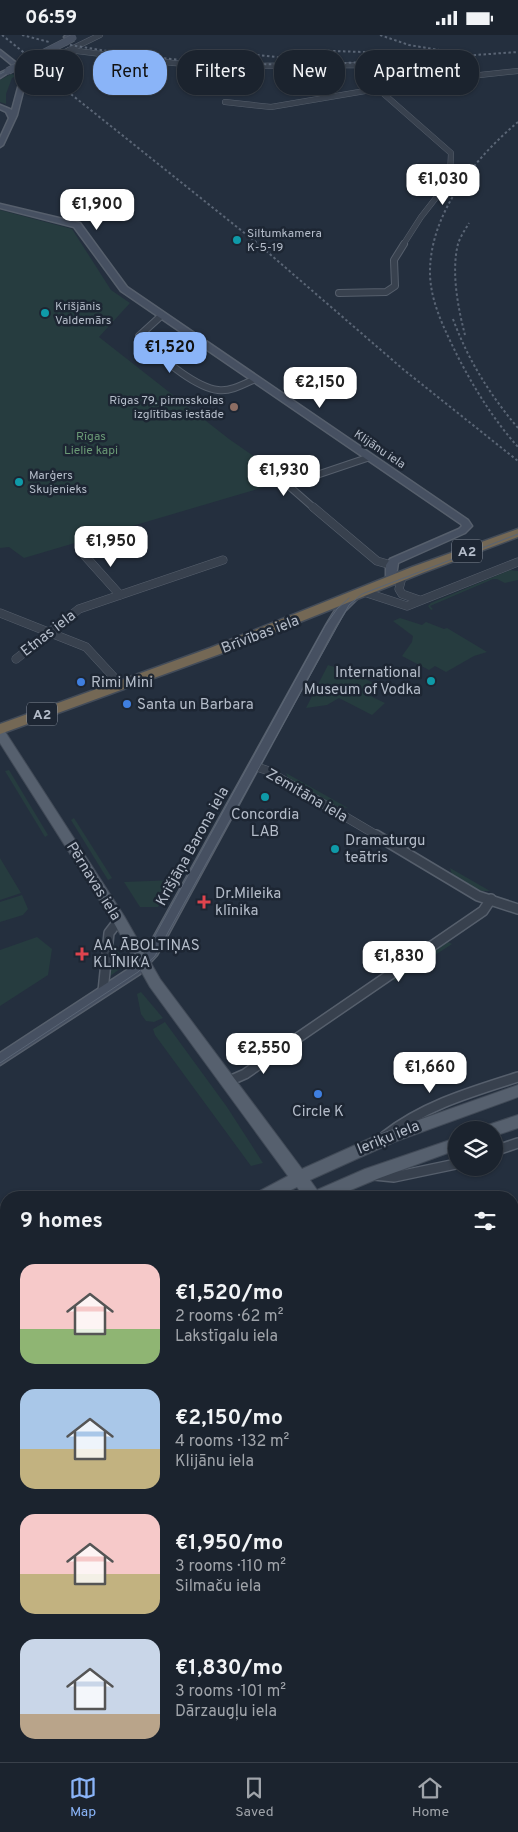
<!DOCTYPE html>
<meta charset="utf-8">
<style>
body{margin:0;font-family:Overpass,sans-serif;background:#282f3a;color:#f1f3f6;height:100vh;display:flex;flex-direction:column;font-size:19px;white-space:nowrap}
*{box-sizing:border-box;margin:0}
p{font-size:16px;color:#a0a4aa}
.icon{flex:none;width:28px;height:28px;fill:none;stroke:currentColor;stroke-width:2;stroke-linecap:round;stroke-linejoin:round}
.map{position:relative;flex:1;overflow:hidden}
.drawer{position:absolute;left:0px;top:1156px;width:519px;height:571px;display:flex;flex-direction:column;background:#1b232e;border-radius:20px 20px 0 0;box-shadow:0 1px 4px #0004,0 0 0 1px #39404a}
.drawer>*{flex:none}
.hud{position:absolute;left:15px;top:15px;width:489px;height:45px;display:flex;gap:10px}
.controls{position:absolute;left:448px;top:1086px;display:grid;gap:10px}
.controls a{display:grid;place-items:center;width:55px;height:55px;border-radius:50%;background:#1b232e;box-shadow:0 1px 4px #0004,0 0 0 1px #39404a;font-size:25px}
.price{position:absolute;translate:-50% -42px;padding:0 11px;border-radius:10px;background:#fff;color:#222;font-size:16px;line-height:32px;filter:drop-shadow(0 1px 2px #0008)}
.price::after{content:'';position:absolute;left:50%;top:30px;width:15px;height:11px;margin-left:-8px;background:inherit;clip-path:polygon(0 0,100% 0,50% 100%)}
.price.selected{background:#8ab4f8;color:#111}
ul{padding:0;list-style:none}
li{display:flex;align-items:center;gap:15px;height:125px;padding:0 20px}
li span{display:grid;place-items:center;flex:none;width:140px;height:100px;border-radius:15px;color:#555}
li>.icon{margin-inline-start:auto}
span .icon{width:60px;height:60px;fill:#fffc;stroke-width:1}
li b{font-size:21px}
h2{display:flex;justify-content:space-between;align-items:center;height:60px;padding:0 20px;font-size:21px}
.tag{padding:0 18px;border-radius:20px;background:#1b232e;box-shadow:0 1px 4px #0004,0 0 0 1px #39404a;font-size:18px;line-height:45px}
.tag.selected{background:#8ab4f8;color:#111}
.status{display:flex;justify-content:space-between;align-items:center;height:35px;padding:0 25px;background:#1b232e;direction:ltr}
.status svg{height:14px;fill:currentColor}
.dock{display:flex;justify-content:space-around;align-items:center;height:70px;border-top:1px solid #39404a;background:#1b232e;font-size:14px;color:#a0a4aa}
.dock a{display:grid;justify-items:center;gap:2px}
.dock .selected{color:#8ab4f8}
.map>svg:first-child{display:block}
.green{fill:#263c3f}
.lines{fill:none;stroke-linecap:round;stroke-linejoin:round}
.street-far4-casing{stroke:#565f6c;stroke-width:6}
.street-far3-casing{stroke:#565f6c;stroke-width:8}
.street-far2-casing{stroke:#565f6c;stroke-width:9}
.street-far1-casing{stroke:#565f6c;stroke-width:12}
.street-casing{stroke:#565f6c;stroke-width:14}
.secondary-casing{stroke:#565f6c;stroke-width:3}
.primary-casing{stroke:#414a57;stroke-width:2}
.highway-casing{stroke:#434c59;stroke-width:3}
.street-far4{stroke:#38414e;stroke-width:5}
.street-far3{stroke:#38414e;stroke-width:6}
.street-far2{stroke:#38414e;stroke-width:8}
.street-far1{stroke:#38414e;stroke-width:9}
.street{stroke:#38414e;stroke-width:12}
.secondary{fill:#465061;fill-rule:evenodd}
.primary{fill:#56606e;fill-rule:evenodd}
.highway{fill:#746855;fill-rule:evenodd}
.tram{stroke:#5a6575;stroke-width:1}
.rail{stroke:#5a6575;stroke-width:2;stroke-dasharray:2.5 2.5;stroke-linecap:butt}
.secondary-bridge-casing{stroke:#565f6c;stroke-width:8;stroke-linecap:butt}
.secondary-bridge{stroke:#465061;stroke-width:7}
.culture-dot{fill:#0f9aa8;stroke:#1d2633;stroke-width:2}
.education-dot{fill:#8d6e63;stroke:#1d2633;stroke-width:2}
.shop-dot{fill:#3f7fe0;stroke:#1d2633;stroke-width:2}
.health-dot{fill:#e0444e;stroke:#1d2633;stroke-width:2}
.labels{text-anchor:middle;stroke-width:5;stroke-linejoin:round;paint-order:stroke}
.far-poi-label{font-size:12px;fill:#b4bcc9;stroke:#1d2633;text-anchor:start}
.far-park-label{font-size:12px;fill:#6b9a76;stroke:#1d2633}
.far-street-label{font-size:12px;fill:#b4bcc9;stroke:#1d2633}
.shield{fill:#1d2633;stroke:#878f9c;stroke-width:1}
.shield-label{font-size:14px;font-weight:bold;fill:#b4bcc9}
.street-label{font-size:15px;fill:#b4bcc9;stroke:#1d2633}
.poi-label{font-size:15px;fill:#b4bcc9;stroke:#1d2633;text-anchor:start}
</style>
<div class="status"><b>06:59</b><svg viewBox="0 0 49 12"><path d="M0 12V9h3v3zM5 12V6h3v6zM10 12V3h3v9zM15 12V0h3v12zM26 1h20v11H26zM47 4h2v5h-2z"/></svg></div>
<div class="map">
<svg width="518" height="1727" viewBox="0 0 518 1727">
<rect width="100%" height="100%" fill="#242f3e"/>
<g class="green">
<path d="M16,37L18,40L12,43L6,59V69L0,67V45L11,39L15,40Z"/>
<path d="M0,175L72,194L111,255L130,268L99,302L229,404L288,445L24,523L9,512L0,513Z"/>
<path d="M510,535L518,536V545L505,548L497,544H493L430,571L433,574L431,575L428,571L431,568Z"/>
<path d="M400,583L422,590L426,587L444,594L447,593L487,617L474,621L446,637L435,631L429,635L402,621L412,607L413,601L393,586Z"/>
<path d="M328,630L356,639L375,649L364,658L385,668L372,680L339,663L327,670L306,673Z"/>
<path d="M9,735L48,800L45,802L5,736Z"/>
<path d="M286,738L348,773L338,772L288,743Z"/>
<path d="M74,783L112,843L108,845L71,785Z"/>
<path d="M0,823L21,858L0,865Z"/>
<path d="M450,833L490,856H481L452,840Z"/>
<path d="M175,845L158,872H140L124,847Z"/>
<path d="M22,860L28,874L23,880L0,887V867Z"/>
<path d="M37,902L52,914L48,940L0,971V915Z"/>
<path d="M112,906L124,925L125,930L109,942Z"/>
<path d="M448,907L452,909L395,946L392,944Z"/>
<path d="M141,957L163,983L154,987L146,986L141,979L137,959Z"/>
<path d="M165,987L227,1072L263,1128L251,1131L155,1000L153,994Z"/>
<path d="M41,1721L67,1723L97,1721L100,1727H39L37,1725Z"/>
</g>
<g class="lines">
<g class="street-far4-casing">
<g id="street-far4">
<path d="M69,15L173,28L223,31L397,30L414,34L424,46"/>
<path d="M59,20L100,0"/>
<path d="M377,53L451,118L450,140L446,150L421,182L403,210"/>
<path d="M225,67L271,72L424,46L518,36"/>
</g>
</g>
<g class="street-far3-casing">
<g id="street-far3">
<path d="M339,258L386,257L395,251L394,225L404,209"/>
<path d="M162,280L139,301L140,304C159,320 193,352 218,355C230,357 244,349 255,344"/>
<path d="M314,473L290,452V449L370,422"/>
</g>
</g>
<g class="street-far2-casing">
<g id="street-far2">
<path d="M313,472L377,526L391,530"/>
<path d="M85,521L120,560"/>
<path d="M402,542L399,554L402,559L419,565"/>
<path d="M364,557L407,571L518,527"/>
<path d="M0,578L86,612L121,650"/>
<path d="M16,624L79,574L223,525"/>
<path d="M254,731L266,735L378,801"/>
</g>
</g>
<g class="street-far1-casing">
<g id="street-far1">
<path d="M376,800L478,861L518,874"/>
<path d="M103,956L109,898L119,885"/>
<path d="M229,1046L245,1039L483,876L491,864"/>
<path d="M385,1101C425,1070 471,1057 518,1042"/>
<path d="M494,1116L518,1108"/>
<path d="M374,1140L394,1142L456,1129"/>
</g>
</g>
<g class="street-casing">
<g id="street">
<path d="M512,1598L518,1597"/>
<path d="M302,1727L307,1721"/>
</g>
</g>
<g class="secondary-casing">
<g id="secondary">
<path d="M66,0H73L67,4L64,2Z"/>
<path d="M0,15L28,37L17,80L3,110L0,112V103L9,83L6,77L0,74V70L12,75L22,38L0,20Z"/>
<path d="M6,35L11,36L0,43V38Z"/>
<path d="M0,169L80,188L127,252L468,485L472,491L465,498L398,528L395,547L394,549H386V530L390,524L459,494L462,491L461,489L121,256L74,192L0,173Z"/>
<path d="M355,558L360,561L345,576L335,592L157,920L140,939L0,1030V1018L130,933L147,914L325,592C332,580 341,562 355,558Z"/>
</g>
</g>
<g class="primary-casing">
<g id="primary">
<path d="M0,694L4,695L124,881L160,944L302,1134L382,1098L518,1050V1062L394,1107L310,1145L317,1155L365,1134L456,1103V1115L377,1144L334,1162H304L297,1152L277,1162H256L258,1157L288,1141L150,952L114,888L0,708Z"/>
<path d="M518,1080V1093L494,1101V1095H486L488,1090Z"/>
<path d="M6,1358V1377L0,1379V1360Z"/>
<path d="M6,1391V1411L0,1414V1394Z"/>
<path d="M442,1721H462L464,1727H444Z"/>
</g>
</g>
<g class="highway-casing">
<path id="highway" d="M518,494V502L422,538L220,619L0,699V689L210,613L412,532Z"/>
</g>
<use href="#street-far4" class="street-far4"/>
<use href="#street-far3" class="street-far3"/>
<use href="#street-far2" class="street-far2"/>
<use href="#street-far1" class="street-far1"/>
<use href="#street" class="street"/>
<use href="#secondary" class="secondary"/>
<use href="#primary" class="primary"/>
<use href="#highway" class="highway"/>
<g class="tram">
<path d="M0,39L75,0"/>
<path d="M133,933L146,917L325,591L337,574L349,563"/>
<path d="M0,1028L138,937L155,921L349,570L362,559L518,499"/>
</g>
<g class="rail">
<path d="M2,0L27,20"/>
<path d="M22,0L49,7"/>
<path d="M380,0L409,10L445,16"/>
<path d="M65,9C127,20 190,28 253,29C342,31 430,23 518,17"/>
<path d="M303,15L394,18"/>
<path d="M257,20L285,23"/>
<path d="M32,28L257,208L404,335L518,426"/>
<path d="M518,87C475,123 430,178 430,237C430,267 445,295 457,320C474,353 493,384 518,412"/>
<path d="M453,284C468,325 490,360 518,393"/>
<path d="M465,300C458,273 451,237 458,209C460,202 465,195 469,188"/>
</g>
<g class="secondary-bridge-casing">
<path id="secondary-bridge" d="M8,36L73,3"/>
</g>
<use href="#secondary-bridge" class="secondary-bridge"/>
</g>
<g class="culture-dot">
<circle cx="237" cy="205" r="5"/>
<circle cx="45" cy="278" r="5"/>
<circle cx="19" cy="447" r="5"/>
<circle cx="431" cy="646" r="5"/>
<circle cx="265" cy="762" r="5"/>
<circle cx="335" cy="814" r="5"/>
</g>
<circle class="education-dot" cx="234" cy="372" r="5"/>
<g class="shop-dot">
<circle cx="81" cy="647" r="5"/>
<circle cx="127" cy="669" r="5"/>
<circle cx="318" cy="1059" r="5"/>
</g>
<g class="health-dot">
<path d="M201.5 859.5h5v5h5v5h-5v5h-5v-5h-5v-5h5z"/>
<path d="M79.5 911.5h5v5h5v5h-5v5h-5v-5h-5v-5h5z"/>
</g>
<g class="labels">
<g class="far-poi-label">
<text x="247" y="202">Siltumkamera<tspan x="247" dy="14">K-5-19</tspan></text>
<text x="55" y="275">Krišjānis<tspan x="55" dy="14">Valdemārs</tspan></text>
<text x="224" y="369" text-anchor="end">Rīgas 79. pirmsskolas<tspan x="224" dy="14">izglītības iestāde</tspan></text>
<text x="29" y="444">Marģers<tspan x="29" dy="14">Skujenieks</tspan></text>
</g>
<g class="far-park-label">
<text x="91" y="405">Rīgas<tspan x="91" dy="14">Lielie kapi</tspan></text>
</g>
<g class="far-street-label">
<text transform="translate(380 414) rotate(34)" y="4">Klijānu iela</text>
</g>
<g class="shield">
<rect x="452" y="504.5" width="30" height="23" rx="4"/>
<rect x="27" y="667.5" width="30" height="23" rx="4"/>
</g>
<g class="shield-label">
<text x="467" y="521">A2</text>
<text x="42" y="684">A2</text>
</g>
<g class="street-label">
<text transform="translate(48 598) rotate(-38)" y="5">Etnas iela</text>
<text transform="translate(260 599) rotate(-21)" y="5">Brīvības iela</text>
<text transform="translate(307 760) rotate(30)" y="5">Zemitāna iela</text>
<text transform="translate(192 811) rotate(-61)" y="5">Krišjāņa Barona iela</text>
<text transform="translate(94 846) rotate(58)" y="5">Pērnavas iela</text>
<text transform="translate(388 1102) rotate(-22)" y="5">Ieriķu iela</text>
</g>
<g class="poi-label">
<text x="421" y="642" text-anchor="end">International<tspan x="421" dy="17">Museum of Vodka</tspan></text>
<text x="91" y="652">Rimi Mini</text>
<text x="137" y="674">Santa un Barbara</text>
<text x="265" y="784" text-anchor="middle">Concordia<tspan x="265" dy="17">LAB</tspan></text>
<text x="345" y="810">Dramaturgu<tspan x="345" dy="17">teātris</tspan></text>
<text x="215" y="863">Dr.Mileika<tspan x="215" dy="17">klīnika</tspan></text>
<text x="93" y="915">AA. ĀBOLTIŅAS<tspan x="93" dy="17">KLĪNIKA</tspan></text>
<text x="318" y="1081" text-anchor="middle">Circle K</text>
</g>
</g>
</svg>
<div class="controls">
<a><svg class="icon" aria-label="layers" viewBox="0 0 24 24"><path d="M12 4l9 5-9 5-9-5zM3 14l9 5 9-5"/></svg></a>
</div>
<b class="price" style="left:443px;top:171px">€1,030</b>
<b class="price" style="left:97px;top:196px">€1,900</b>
<b class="price selected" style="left:170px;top:339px">€1,520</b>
<b class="price" style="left:320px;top:374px">€2,150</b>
<b class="price" style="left:284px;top:462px">€1,930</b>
<b class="price" style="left:111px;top:533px">€1,950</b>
<b class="price" style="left:399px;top:948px">€1,830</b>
<b class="price" style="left:264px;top:1040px">€2,550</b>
<b class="price" style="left:430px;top:1059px">€1,660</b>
<div class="hud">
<a class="tag">Buy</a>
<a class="tag selected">Rent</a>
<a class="tag">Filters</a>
<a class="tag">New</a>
<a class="tag">Apartment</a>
</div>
<section class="drawer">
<h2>9 homes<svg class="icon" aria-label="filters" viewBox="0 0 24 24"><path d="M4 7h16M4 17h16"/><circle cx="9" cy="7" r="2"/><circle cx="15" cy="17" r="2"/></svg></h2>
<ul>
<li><span style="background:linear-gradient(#f6c9c9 65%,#8fb573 0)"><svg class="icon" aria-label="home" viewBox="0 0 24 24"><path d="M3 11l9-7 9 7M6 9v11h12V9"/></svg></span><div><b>€1,520/mo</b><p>2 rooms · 62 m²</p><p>Lakstīgalu iela</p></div></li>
<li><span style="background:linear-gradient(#a9c7e8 60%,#c2b280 0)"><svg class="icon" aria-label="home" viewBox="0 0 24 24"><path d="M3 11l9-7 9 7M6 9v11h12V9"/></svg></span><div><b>€2,150/mo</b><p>4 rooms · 132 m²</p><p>Klijānu iela</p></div></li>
<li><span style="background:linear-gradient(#f6c9c9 60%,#c2b280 0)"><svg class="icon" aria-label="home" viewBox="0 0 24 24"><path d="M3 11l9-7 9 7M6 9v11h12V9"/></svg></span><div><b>€1,950/mo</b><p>3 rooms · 110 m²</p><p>Silmaču iela</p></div></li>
<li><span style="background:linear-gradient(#c9d6e8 75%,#b9a48a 0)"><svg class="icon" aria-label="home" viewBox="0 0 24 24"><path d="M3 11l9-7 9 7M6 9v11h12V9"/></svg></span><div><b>€1,830/mo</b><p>3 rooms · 101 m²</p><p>Dārzaugļu iela</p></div></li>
</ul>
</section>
</div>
<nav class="dock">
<a class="selected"><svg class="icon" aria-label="map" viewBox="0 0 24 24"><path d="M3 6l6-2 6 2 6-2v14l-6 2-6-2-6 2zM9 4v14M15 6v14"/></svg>Map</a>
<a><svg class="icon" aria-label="saved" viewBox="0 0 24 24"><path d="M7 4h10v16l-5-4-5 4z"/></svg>Saved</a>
<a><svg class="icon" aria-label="home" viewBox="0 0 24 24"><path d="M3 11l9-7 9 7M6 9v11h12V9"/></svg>Home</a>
</nav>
